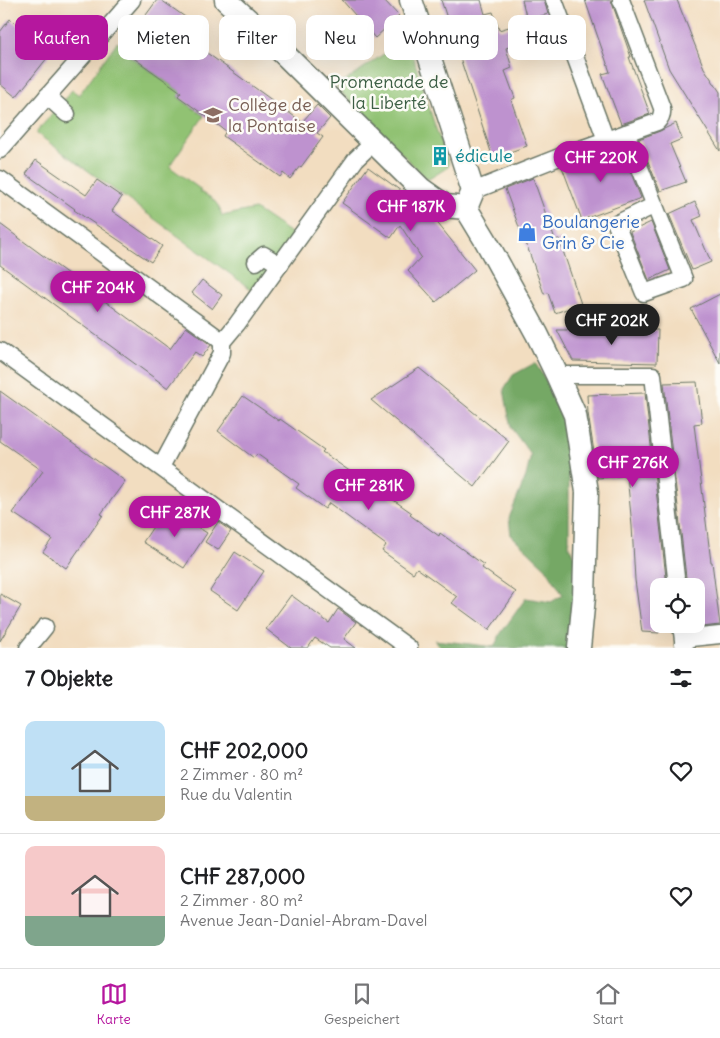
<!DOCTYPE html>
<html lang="de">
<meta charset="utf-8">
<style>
body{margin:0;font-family:Delius,sans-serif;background:#f2f2f2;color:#202124;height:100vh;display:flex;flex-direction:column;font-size:19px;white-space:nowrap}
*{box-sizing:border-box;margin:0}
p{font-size:16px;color:#757577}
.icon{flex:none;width:28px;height:28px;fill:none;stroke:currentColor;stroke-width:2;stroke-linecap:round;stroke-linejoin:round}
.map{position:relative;height:648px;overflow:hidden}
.side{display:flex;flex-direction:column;background:#fff;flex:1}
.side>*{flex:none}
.hud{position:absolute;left:15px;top:15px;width:690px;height:45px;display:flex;gap:10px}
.tools{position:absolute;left:650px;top:578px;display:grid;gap:10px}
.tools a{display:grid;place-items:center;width:55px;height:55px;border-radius:10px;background:#fff;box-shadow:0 5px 20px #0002;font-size:25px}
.price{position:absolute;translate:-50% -42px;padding:0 11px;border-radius:18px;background:#b5179e;color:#fff;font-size:16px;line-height:32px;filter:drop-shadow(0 1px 2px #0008)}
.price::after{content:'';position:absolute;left:50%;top:30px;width:15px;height:11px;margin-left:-8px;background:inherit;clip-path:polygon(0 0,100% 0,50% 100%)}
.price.on{background:#222;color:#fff}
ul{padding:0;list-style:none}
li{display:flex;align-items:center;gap:15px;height:125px;padding:0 25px}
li+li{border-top:1px solid #e0e0e0}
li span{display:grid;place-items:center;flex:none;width:140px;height:100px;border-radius:10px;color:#555}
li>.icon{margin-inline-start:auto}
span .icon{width:60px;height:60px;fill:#fffc;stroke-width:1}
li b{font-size:21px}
h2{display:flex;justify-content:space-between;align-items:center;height:60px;padding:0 25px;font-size:21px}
.chip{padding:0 18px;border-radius:10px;background:#fff;box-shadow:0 5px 20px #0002;font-size:18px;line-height:45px}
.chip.on{background:#b5179e;color:#fff}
.tab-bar{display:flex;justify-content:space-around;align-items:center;height:70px;border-top:1px solid #e0e0e0;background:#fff;font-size:14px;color:#757577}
.tab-bar a{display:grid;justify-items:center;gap:2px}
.tab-bar .on{color:#b5179e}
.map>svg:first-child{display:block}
.green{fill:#91c273;stroke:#588054}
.forest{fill:#74a865;stroke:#4a724c}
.building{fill:#be92cf}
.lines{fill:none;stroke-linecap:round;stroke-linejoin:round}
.street-casing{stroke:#697565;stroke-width:19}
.secondary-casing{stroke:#697565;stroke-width:25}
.street{stroke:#fff;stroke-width:16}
.secondary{stroke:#fff;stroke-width:22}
.labels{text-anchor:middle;stroke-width:5;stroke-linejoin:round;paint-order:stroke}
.park-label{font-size:18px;fill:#3c5e44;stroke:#fdfcf7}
.education-label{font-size:18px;fill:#785e54;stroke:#fdfcf7;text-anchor:start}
.culture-label{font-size:18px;fill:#0d838f;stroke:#fdfcf7;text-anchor:start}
.shop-label{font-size:18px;fill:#366cbe;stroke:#fdfcf7;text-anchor:start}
</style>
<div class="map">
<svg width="720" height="648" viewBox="0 0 720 648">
<rect width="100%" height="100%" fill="#fdfcf7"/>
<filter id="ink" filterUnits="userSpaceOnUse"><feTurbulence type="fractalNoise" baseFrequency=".02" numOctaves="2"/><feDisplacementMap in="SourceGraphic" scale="10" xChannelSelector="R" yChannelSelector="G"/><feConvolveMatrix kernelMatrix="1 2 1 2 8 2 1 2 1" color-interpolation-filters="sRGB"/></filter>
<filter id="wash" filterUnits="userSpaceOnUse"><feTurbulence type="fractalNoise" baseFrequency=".0096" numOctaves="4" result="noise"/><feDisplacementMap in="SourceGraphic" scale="20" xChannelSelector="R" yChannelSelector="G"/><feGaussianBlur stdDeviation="1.12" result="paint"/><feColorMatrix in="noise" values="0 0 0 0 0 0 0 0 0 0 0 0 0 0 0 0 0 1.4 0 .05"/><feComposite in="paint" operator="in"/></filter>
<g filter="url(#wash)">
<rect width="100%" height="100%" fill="#f2ddc0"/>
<g class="green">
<path d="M407,38L435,126L449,164L448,167L429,179L426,178L417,169L336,87Z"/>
<path d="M117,42L123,47L121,50L181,92L178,97L204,116L172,162L170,167L200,189V192C212,197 219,203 222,216L255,209L295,236L255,292L36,133L72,90L79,95Z"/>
</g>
<path class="forest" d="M535,363L551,388L569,434V546L582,569L567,648H441L434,640L462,643L494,647L501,633L526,598L551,602L563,595L546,568L511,535L509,518L526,476L531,455L511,428L504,389L513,375Z"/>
<g id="blocks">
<g class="building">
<path d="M157,0H161L188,19L178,32L302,122L317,105L330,118L317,133L323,137L301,167L300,166L290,179L283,173L280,177L223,136L226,131L178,96L181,92L121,49Z"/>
<path d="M342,0H384L399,16L375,38Z"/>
<path d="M441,0H481L485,14L493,12L499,30L509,27L515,45L506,48L512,68L505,71L515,98L511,100L527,146L493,158Z"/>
<path d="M522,0H544L548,14L527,20Z"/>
<path d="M585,0H611L631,57H629L650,114L621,124L602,74L610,72Z"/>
<path d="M644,0H677L704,68L720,92V151L669,69Z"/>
<path d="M10,19L52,52L16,97L0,84V32Z"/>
<path d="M676,123L682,139L670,144L686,182L660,191L639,139L660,131Z"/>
<path d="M620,146L641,198L582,220L562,167Z"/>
<path d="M36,160L86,195L97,180L122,197L112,211L162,246L151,262L74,210L75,209L26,174Z"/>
<path d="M368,167L427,210L475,270L436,302L408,271L421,257L400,225L391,238L342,203Z"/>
<path d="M533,178L555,240L559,239L581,304L555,313L548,293L544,294L527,246H526L505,189Z"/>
<path d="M695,202L702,216L693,220L711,262L692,270L669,214Z"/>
<path d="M651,222L670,270L649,280L630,232Z"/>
<path d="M0,224L170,349L186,327L211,345L202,357L195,352L168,388L0,265Z"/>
<path d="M202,280L222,295L212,309L192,293Z"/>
<path d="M720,294V363L691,309Z"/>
<path d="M557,330H658L657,363L573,361Z"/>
<path d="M419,368L509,441L475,487L371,400Z"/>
<path d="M697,382L702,423L694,424L711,562H712L720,625L692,628L691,624H696V586H687L664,383Z"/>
<path d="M0,391L125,481L101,514L103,515L66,568L43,552L52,539L13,513L43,471L0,441Z"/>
<path d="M645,393L667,586H659V633L642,632L635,580L632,526L627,475L598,478L588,413L587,395Z"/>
<path d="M243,396L279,421L280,419L324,450L322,452L351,472L352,471L412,513L410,515L439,536L440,533L484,565L482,568L516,592L489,630L452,603L457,597L417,568L413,573L382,551L386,545L329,503L325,509L296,488L299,484L257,454L254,458L218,431Z"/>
<path d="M166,507L207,533L184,568L143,542Z"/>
<path d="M218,522L231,531L218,550L205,542Z"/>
<path d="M235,552L264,571L238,610L210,591Z"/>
<path d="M0,594L21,606L0,641Z"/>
<path d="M291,595L329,623L338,609L356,622L344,639L356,648H330L315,638L308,648H291L266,629Z"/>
</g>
</g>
</g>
<g filter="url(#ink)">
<use href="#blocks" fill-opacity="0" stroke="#697565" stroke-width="1"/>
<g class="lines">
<g class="street-casing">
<g id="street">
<path d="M554,0L606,140"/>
<path d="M47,96L67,114"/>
<path d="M626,133L684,279L644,293L616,224L655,205"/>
<path d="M0,150L132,0"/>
<path d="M0,179L214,335L222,342"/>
<path d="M473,191L572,152L657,122C661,118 663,114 662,108L621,0"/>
<path d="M256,262L264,255L280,265"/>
<path d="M0,351L409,648"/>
<path d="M557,375H653L677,586"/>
<path d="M161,467L222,353V342L237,324L356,159L374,142"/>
<path d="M681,624L684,648"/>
<path d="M683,644L691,638L720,635"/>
<path d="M28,648L45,627"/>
</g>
</g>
<g class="secondary-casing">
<g id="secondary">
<path d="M226,0L271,41L421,189L445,206L466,208"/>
<path d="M411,0L473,191L466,208"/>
<path d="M466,208L486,241L537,334L557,375L575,415L587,492L584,597L579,648"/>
</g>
</g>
<use href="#street" class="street"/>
<use href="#secondary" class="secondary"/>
</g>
</g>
<defs>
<g id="school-bare" transform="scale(1.5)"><path d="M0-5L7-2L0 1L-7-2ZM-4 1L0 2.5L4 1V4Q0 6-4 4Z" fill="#8d6e63" stroke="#fdfcf7" stroke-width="2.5" paint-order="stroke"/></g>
<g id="building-bare" transform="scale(1.5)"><path d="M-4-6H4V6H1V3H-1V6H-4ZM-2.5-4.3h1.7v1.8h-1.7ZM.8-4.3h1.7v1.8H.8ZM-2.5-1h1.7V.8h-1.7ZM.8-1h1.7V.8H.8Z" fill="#0f9aa8" stroke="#fdfcf7" stroke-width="2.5" paint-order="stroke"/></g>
<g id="shop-bare" transform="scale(1.5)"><path d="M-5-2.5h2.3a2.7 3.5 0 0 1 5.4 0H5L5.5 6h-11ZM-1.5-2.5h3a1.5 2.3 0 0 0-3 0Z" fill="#3f7fe0" stroke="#fdfcf7" stroke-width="2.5" paint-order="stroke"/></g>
</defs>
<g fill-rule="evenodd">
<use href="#school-bare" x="213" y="115"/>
<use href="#building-bare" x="440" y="156"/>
<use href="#shop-bare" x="527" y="232"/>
</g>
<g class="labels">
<g class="park-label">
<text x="389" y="88">Promenade de<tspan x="389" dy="21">la Liberté</tspan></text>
</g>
<g class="education-label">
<text x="228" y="111">Collège de<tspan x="228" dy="21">la Pontaise</tspan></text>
</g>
<g class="culture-label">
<text x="455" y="162">édicule</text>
</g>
<g class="shop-label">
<text x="542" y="228">Boulangerie<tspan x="542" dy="21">Grin &amp; Cie</tspan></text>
</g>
</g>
</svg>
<div class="tools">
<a><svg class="icon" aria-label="locate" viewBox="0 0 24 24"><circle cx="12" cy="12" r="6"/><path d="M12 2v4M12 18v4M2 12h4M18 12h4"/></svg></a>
</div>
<b class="price" style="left:601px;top:183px">CHF 220K</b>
<b class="price" style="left:411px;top:232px">CHF 187K</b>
<b class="price" style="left:98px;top:313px">CHF 204K</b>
<b class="price on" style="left:612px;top:346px">CHF 202K</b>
<b class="price" style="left:633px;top:488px">CHF 276K</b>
<b class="price" style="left:369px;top:511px">CHF 281K</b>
<b class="price" style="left:175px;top:538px">CHF 287K</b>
<div class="hud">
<a class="chip on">Kaufen</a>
<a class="chip">Mieten</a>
<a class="chip">Filter</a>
<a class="chip">Neu</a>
<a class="chip">Wohnung</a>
<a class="chip">Haus</a>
</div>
</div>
<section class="side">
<h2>7 Objekte<svg class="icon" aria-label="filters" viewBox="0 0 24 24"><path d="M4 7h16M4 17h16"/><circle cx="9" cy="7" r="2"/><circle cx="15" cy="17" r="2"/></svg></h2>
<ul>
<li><span style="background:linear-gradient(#bfe0f5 75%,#c2b280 0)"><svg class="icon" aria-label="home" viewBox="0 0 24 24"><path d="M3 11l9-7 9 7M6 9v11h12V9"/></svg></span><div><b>CHF 202,000</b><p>2 Zimmer · 80 m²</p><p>Rue du Valentin</p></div><svg class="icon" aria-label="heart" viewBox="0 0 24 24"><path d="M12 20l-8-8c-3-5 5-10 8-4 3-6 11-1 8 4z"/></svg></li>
<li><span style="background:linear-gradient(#f6c9c9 70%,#7fa58c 0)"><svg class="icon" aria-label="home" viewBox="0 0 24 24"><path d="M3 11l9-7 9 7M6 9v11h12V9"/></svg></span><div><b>CHF 287,000</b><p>2 Zimmer · 80 m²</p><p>Avenue Jean-Daniel-Abram-Davel</p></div><svg class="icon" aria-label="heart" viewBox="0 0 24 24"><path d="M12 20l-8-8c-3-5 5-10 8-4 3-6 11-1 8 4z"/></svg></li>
</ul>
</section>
<nav class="tab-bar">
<a class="on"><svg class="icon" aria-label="map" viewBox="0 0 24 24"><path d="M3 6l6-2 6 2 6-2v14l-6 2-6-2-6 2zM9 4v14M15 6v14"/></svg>Karte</a>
<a><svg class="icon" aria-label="saved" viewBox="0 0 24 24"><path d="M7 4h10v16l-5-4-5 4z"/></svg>Gespeichert</a>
<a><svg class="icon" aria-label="home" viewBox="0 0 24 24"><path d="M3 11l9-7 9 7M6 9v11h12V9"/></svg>Start</a>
</nav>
